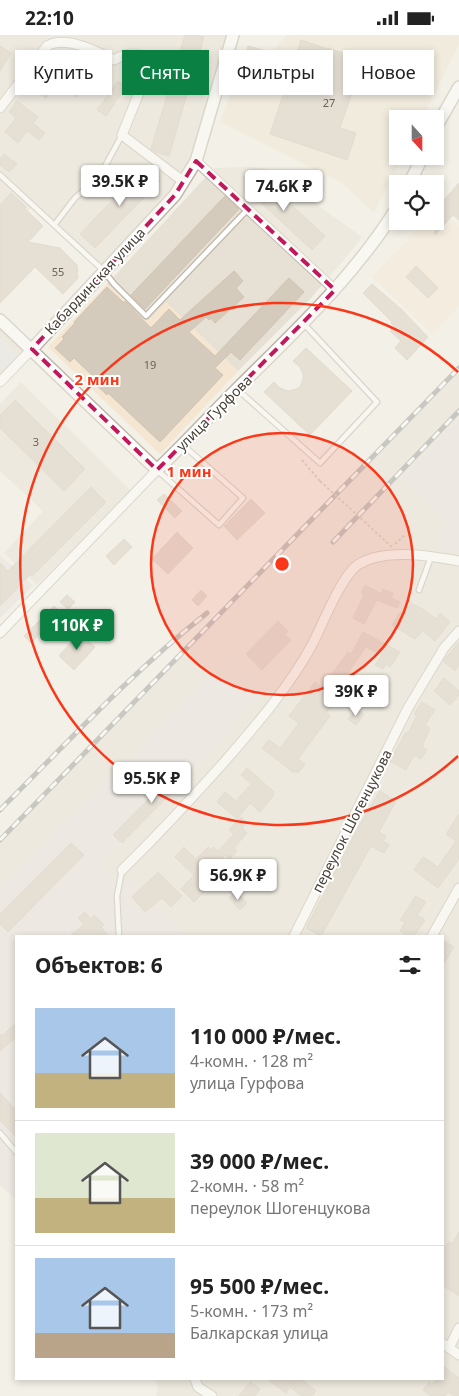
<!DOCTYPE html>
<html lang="ru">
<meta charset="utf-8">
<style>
body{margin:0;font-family:"Noto Sans",sans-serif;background:#f6f6f6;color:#222;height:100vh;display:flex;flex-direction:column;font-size:19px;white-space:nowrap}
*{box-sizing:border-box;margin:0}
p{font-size:16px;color:#767676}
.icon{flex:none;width:28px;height:28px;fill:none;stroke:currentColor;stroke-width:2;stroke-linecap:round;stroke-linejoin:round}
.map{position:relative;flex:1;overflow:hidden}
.drawer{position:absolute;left:15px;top:900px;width:429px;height:445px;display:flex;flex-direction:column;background:#fff;border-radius:0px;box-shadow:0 2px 8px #0003}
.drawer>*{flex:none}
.banner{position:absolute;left:15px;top:15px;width:430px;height:45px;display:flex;gap:10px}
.needle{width:32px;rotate:159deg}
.buttons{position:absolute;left:389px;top:75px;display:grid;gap:10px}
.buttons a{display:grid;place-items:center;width:55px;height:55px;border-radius:0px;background:#fff;box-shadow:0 2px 8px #0003;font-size:25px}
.price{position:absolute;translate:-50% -42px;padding:0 11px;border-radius:5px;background:#fff;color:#222;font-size:16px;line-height:32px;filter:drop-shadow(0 1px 2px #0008)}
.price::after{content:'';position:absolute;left:50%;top:30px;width:15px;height:11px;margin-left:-8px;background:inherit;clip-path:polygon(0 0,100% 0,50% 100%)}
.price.active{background:#0b8043;color:#fff}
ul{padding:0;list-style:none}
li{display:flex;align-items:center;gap:15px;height:125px;padding:0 20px}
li+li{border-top:1px solid #e0e0e0}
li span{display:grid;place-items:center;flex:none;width:140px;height:100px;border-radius:0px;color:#555}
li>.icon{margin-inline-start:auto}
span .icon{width:60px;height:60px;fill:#fffc;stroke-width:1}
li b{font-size:21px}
h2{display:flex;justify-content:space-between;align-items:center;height:60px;padding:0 20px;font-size:21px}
.chip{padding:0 18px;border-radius:0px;background:#fff;box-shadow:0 2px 8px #0003;font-size:18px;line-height:45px}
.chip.active{background:#0b8043;color:#fff}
.status{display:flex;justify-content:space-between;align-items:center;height:35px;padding:0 25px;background:#fff;direction:ltr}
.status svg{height:14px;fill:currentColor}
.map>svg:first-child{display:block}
.residential{fill:#e7e1d5}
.commercial{fill:#f5e6d2}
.industrial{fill:#e6e1dc}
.education{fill:#ede5d1}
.parking{fill:#e5e2df}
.building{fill:#d5cbbc;stroke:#d0c3b0}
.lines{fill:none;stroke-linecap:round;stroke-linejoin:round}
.service-casing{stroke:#bfb7a9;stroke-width:7}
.minor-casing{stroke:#bfb7a9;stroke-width:11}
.tertiary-casing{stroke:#bfb7a9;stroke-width:14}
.path{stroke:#c1b39b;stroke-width:2;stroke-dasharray:2.5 2.5;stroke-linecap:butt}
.service{stroke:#fff;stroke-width:4.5}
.minor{stroke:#fff;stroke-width:9}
.tertiary{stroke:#fff;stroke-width:11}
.rail-casing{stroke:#969696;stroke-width:5}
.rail{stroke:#fff;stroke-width:3;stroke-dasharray:9;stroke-linecap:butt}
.path-bridge{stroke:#c1b39b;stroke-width:2;stroke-dasharray:2.5 2.5;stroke-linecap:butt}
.marked{fill:none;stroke:#c2185b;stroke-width:4;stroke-dasharray:10 6;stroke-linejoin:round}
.ring{fill:none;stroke:#fa3718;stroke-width:2.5}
.labels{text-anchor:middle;stroke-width:4;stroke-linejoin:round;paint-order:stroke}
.number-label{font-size:11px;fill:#6a6358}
.street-label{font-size:14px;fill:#474036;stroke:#fff}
.centre{fill:#fa3718;stroke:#fff;stroke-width:2.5}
.ring-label{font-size:15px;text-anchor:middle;font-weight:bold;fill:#fa3718;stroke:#fff;stroke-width:4;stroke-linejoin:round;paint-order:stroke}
</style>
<div class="status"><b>22:10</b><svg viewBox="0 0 49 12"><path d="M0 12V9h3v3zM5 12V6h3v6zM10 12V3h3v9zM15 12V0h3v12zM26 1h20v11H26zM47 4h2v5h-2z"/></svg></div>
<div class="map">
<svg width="459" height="1361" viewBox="0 0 459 1361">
<rect width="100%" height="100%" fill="#f3f0e7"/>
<g class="residential">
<path d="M0,0H233L192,133L104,236L34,170L0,205Z"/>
<path d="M248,132L268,134L362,202L349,219L311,263L238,336L166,268L148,286L107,249L214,133Z"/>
<path d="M0,285L32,314L0,347Z"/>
<path d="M459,333V384L401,443L445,486L440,514L459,517V1361H156L158,1352L155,1344H442V901H185L133,847L110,842L101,829L191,738L266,653L231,621L0,852V805Z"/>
<path d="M21,347L131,456L37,550L4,518L43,476L0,436V369Z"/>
</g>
<g class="commercial">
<path d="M453,185L459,191V271L433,299L372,242L425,186L439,199Z"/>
<path d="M107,249L148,286L166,267L238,336L160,419L48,312Z"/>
</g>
<g class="industrial">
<path d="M459,384V517L440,514L445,486L401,443Z"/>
<path d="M0,520L33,551L0,583Z"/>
<path d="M231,620L267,653L191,738L101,829L110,842L133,847L185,901H16V1165L0,1150V852Z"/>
</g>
<path class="education" d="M287,0H459V9L422,84H398V121H403L374,178L342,148L220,87L236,43L241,24L261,28Z"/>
<path class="parking" d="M0,303L18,320L2,336L0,334Z"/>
<g class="building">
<path d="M185,0H196L204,2L169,121L155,117L151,114Z"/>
<path d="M301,5L328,14V13L380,31L371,58L354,52L340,93L356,98L347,125L270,99Z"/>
<path d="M0,11L11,18L0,36Z"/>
<path d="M248,11L263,15L258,33L269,37L267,46L239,37Z"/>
<path d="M82,17L91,21L101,29L77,62L58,47L46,63L33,54L45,38L43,36L46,37L50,32L58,38L71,40L78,45L88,32L77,24Z"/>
<path d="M118,46L126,52L106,81L97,75Z"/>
<path d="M17,66L38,82L33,88L45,98L39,105L27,96L18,108L5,97L16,83L9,77Z"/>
<path d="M4,119L17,129L9,137L0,130V124Z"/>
<path d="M145,131L160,146L95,213L80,199Z"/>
<path d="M257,138L325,201L312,215L244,152Z"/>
<path d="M459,148V185L453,180L435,200V175Z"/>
<path d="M11,158L26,172L24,173L43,191L28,207L60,213L77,230L78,243L63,259L35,232L0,268V170Z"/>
<path d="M225,161L239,174L145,274L131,260Z"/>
<path d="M416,231L438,253L428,263L406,242Z"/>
<path d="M234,236L243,246L236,253L244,262L215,288L211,283L209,285L206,282L189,297L215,321L289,243L304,257L240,325L231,317L215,333L223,340L160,407L108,358L107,360L95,349L98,346L74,323L70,327L55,313L64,304L62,302L75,288L74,287L107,252L124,268L125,266L151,293L169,274L180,285Z"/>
<path d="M372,249L401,274L428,302L407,325L395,313L401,306L390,296L394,291L391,288L392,287L363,258Z"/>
<path d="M306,313L352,356L310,400L264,357L274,347L280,353L288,356L296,354L300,352L303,344V339L300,332L293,326Z"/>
<path d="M15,365L85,434L64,456L0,393V380Z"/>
<path d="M91,452L106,467L32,541L31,539L0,571V528L8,536Z"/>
<path d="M164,459L182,476L175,483L157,465Z"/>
<path d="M251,464L265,478L237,505L224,491Z"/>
<path d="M177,497L193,513L168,539L152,524Z"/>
<path d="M124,504L132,512L114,530L106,521Z"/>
<path d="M365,550L382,559L383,554L393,558L391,563L400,567L397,573L377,565L364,589L353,583L364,560L361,558Z"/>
<path d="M201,555L207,561L198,571L192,565Z"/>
<path d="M67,560L75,567L68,574L60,567Z"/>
<path d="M411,568L426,576L436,584L440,578L450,587L435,606L423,596L415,604L392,590L400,577L404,580Z"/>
<path d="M54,571L60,577L31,608L24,601Z"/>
<path d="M278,586L288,596L285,600L291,605L262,635L246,619Z"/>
<path d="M363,597L400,617L390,632L386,629L383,634L375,630L382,620L366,612L348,638L375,655L370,663L332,639L348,617L351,619Z"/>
<path d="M79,598L95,612L74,635L59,621Z"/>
<path d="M459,607V630L455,636L443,626Z"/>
<path d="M444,643L459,656V660L450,670L434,656Z"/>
<path d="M315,647L321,652L325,648L340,660L326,678L330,681L298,724L305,729L298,738L295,736L294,738L262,713L269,705L280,713L299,688L289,681Z"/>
<path d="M422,667L435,675L425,690L430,693L422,712L427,715L421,724L414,720L406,735L390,726L406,697L408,698L417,680L414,679Z"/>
<path d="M357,674L364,679L356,690L348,684Z"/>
<path d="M182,730L191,738L122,808L113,800Z"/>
<path d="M247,733L274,757L273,759L274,760L260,777L250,768L237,784L217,767L225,757L236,766L251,749L241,740Z"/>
<path d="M380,756L396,766L379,797L386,801L383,806L389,810L384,818L371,811L321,901L306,893L357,794Z"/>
<path d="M459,779V824L438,853L414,835L423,822L438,832L456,806L446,799Z"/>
<path d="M241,782L247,787L242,793L247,798L234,813L237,816L230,824L225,820L209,837L214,842L202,853L205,856L194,867L181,854L194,840L175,822L184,812L196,824L208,812L211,815L214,812L218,816L234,799L229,795Z"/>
<path d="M71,808L84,820L8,897L0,889V879Z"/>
<path d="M158,837L182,861L171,872L162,863L145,877L132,862Z"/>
<path d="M236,857L247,868L240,875L229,863Z"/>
<path d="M416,861L426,867L417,880L425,885L414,901H409L400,896L405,887L400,885Z"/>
<path d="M85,877L91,884L94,880L104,890L101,892L109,901H70L84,889L78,883Z"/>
<path d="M442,905L454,912L442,931Z"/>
<path d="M16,988V1002L0,1016V1000H3Z"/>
<path d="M0,1058L16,1075V1102L0,1085Z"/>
<path d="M459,1197V1261L442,1250V1215L449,1207L452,1209Z"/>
<path d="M442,1330L459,1343V1361H454L448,1357L445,1361H431L423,1355L429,1347L432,1349L437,1344H442Z"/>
<path d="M267,1344H301L316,1356L312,1361H302L290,1352L286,1358Z"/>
<path d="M250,1347L260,1354L255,1361H239Z"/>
</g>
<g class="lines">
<g class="service-casing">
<g id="service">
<path d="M0,140L104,236L114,249L146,281L247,175"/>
<path d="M55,189L75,163L88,152L97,146L122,100"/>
<path d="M237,354L320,428L377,367L304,289"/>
<path d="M158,436L219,490L243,463L183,410"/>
<path d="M419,555L431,522"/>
<path d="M119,901L117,861L122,835"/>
<path d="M0,1098L16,1117"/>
</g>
</g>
<g class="minor-casing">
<g id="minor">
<path d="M0,73L47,11C66,0 96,16 114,25C125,18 136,17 148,23L147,38L122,100L184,147"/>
<path d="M196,126L335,255"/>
<path d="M0,347L32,314"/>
<path d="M0,598L157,435"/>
<path d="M122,835C158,800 192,763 226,725C257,689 289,652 312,610C322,591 342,539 359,529C386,513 430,521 459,526"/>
<path d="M294,901L408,673L444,613L459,596"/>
<path d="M432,901L459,853"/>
<path d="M442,1308L459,1320"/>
<path d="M449,1313L459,1293"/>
<path d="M195,1344L198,1352L212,1361"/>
</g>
</g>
<g class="tertiary-casing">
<g id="tertiary">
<path d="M435,94L459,52"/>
<path d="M409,149L423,121"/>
<path d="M0,285L157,435C184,409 210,381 237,354C295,296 355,241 398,171"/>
<path d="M32,314L175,160L196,126L233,0"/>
</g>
</g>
<g class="path">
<path d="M302,425L320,446"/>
<path d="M395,509L406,499"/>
</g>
<use href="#service" class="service"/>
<use href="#minor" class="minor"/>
<use href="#tertiary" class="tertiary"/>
<g class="rail-casing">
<g id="rail">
<path d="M333,507L459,376"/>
<path d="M0,775C67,708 132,637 207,578"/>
<path d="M0,805L459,333"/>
</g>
</g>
<use href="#rail" class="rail"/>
<path class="path-bridge" d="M320,446L392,512"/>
</g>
<path d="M0 0H459V1361H0ZM196,126L335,255L157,435L32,314L175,160Z" fill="#f3f0e7" fill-opacity=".55" fill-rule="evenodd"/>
<path class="marked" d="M196,126L335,255L157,435L32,314L175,160Z"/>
<circle cx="282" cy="529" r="131" fill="#fa3718" fill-opacity=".12"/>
<g class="ring">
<circle cx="282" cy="529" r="131"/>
<path d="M458 721A261 261 0 1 1 458 337"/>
</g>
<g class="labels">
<g class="number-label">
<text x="329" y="72">27</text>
<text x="58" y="241">55</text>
<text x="150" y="334">19</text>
<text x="36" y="411">3</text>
</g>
<g class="street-label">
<text transform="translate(95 246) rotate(-47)" y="5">Кабардинская улица</text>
<text transform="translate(214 378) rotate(-45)" y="5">улица Гурфова</text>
<text transform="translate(352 786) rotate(-63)" y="5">переулок Шогенцукова</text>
</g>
</g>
<circle cx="282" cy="529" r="8" class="centre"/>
<g class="ring-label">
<text x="97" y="350">2 мин</text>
<text x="189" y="442">1 мин</text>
</g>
</svg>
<div class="buttons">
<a><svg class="needle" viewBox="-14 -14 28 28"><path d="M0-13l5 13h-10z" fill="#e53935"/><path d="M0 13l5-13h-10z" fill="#767676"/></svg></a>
<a><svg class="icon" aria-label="locate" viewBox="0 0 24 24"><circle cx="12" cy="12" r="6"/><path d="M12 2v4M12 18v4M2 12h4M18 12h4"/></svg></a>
</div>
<b class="price" style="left:120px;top:172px">39.5K ₽</b>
<b class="price" style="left:284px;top:177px">74.6K ₽</b>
<b class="price active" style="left:77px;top:616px">110K ₽</b>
<b class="price" style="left:356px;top:682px">39K ₽</b>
<b class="price" style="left:152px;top:769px">95.5K ₽</b>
<b class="price" style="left:238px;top:866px">56.9K ₽</b>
<div class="banner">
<a class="chip">Купить</a>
<a class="chip active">Снять</a>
<a class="chip">Фильтры</a>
<a class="chip">Новое</a>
</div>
<section class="drawer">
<h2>Объектов: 6<svg class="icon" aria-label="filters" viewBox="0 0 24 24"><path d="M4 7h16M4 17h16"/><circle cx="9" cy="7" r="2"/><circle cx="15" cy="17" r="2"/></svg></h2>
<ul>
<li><span style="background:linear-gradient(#a9c7e8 65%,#c2b280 0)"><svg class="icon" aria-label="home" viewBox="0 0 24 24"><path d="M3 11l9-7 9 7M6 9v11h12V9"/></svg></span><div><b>110 000 ₽/мес.</b><p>4-комн. · 128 m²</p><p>улица Гурфова</p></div></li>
<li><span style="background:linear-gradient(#dfe7d0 65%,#c2b280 0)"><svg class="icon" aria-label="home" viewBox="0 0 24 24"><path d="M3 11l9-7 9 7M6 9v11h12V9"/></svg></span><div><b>39 000 ₽/мес.</b><p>2-комн. · 58 m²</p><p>переулок Шогенцукова</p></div></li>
<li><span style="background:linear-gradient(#a9c7e8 75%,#b9a48a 0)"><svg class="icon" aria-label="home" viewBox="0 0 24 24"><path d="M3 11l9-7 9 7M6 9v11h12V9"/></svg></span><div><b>95 500 ₽/мес.</b><p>5-комн. · 173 m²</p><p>Балкарская улица</p></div></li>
</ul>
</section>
</div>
